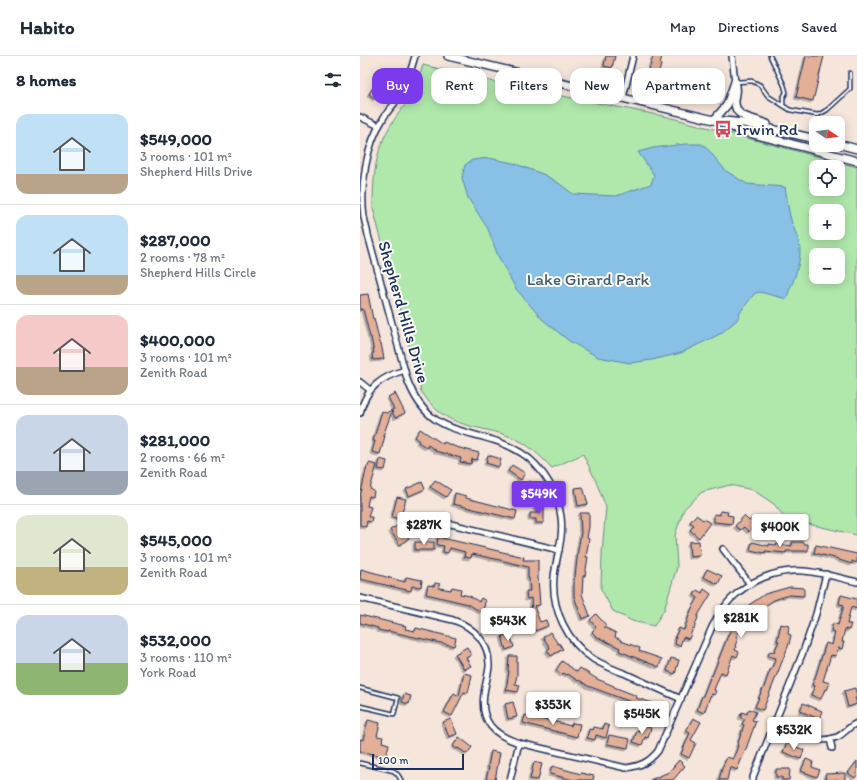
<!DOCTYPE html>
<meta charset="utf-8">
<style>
body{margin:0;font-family:Itim,sans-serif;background:#f6f6f7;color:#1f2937;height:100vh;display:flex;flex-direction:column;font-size:15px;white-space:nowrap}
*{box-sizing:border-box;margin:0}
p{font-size:13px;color:#747a83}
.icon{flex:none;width:22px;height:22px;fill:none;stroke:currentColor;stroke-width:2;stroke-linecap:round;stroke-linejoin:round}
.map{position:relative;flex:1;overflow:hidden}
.details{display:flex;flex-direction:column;background:#fff;width:360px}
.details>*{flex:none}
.banner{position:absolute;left:12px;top:12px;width:380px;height:36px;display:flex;gap:8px}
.needle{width:26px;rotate:103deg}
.buttons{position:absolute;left:449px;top:60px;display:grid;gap:8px}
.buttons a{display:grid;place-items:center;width:36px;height:36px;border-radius:8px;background:#fff;box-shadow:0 2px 10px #0003;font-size:20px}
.scale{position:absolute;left:12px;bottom:10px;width:92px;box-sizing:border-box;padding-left:4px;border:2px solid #1b2f5e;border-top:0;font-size:11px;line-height:14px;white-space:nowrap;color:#1b2f5e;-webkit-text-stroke:3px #fdfcf7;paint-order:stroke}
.price{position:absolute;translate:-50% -34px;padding:0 9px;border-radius:4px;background:#fff;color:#222;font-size:13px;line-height:26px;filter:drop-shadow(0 1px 2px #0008)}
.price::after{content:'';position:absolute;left:50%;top:24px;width:12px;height:9px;margin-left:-6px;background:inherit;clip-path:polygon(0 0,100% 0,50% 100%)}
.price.active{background:#7c3aed;color:#fff}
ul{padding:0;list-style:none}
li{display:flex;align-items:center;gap:12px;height:100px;padding:0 16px}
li+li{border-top:1px solid #e0e1e3}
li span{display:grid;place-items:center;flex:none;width:112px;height:80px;border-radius:12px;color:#555}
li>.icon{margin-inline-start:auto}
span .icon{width:48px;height:48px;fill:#fffc;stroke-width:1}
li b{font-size:17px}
h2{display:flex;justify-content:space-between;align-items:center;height:48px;padding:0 16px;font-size:17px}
.tag{padding:0 14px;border-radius:12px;background:#fff;box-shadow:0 2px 10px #0003;font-size:14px;line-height:36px}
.tag.active{background:#7c3aed;color:#fff}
header{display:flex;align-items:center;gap:24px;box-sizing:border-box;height:56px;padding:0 20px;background:#fff;border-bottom:1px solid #e0e1e3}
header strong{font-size:19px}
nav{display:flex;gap:22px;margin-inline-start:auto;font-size:14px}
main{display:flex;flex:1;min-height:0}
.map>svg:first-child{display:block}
.green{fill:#b0e8ab;stroke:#668c84;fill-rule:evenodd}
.water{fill:#88c0e6;stroke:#5c86b0}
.building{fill:#e3af96;stroke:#1b2f5e;filter:url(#shadow)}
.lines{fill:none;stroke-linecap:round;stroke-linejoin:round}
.service-casing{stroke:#1b2f5e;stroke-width:5.5}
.minor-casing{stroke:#1b2f5e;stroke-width:8}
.secondary-casing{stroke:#1b2f5e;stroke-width:10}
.service{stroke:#fdfcf7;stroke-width:2.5}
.minor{stroke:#fdfcf7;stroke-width:5}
.secondary{stroke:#fdfcf7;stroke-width:7}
.labels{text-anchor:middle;stroke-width:4;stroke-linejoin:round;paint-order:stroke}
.poi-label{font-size:17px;fill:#1b2f5e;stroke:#fdfcf7;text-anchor:start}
.park-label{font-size:17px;fill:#405d71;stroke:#fdfcf7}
.street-label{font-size:17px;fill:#1b2f5e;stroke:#fdfcf7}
</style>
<header>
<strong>Habito</strong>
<nav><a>Map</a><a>Directions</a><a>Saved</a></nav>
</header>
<main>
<section class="details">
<h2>8 homes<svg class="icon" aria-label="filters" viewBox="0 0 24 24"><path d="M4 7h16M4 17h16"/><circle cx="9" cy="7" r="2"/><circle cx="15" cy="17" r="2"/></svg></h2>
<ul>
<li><span style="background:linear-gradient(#bfe0f5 75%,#b9a48a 0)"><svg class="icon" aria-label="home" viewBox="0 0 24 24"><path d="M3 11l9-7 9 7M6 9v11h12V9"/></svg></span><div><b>$549,000</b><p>3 rooms · 101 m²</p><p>Shepherd Hills Drive</p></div></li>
<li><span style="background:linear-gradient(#bfe0f5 75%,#b9a48a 0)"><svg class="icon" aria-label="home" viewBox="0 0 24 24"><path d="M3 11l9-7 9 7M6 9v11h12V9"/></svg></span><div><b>$287,000</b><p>2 rooms · 78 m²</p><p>Shepherd Hills Circle</p></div></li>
<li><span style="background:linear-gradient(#f6c9c9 65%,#b9a48a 0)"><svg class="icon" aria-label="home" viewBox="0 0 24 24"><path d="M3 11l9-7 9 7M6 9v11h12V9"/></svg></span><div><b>$400,000</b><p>3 rooms · 101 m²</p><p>Zenith Road</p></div></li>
<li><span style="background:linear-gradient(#c9d6e8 70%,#9aa5b1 0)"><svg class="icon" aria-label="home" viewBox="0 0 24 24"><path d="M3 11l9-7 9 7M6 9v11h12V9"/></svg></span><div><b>$281,000</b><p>2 rooms · 66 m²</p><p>Zenith Road</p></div></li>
<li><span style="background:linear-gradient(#dfe7d0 65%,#c2b280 0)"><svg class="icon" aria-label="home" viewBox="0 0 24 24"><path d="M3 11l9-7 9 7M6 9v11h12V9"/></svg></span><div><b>$545,000</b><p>3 rooms · 101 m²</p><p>Zenith Road</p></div></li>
<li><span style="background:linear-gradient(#c9d6e8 60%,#8fb573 0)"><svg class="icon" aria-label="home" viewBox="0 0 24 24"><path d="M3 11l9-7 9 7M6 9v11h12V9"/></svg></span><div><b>$532,000</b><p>3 rooms · 110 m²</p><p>York Road</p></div></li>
</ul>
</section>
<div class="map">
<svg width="497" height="724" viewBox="0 0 497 724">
<defs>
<filter id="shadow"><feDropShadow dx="-2" dy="2" stdDeviation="0" flood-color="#0004"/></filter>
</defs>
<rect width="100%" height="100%" fill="#f5e5da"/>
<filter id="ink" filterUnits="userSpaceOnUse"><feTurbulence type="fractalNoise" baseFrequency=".025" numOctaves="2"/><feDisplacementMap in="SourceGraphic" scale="8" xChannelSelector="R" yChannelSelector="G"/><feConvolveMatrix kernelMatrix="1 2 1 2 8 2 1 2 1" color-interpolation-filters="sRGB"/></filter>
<g filter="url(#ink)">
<path class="green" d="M63,9L147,29L308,61L497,111V479L426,463L414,448L393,434L370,429L342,436L324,453L315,479L317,511L304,554L294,570L272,565L253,555L241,533L242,497L246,451L235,423L223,398L192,412C180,400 168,387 151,381C144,378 135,376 127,374C105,369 85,365 70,347C67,344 64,339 61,335L13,152C13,131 14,102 24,82C30,67 42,54 50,41C56,31 60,20 63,9ZM456,111H478V133H456ZM456,155H478V177H456ZM456,199H478V221H456Z"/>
<path class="water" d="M325,88H341L345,90L366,115L387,128L425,131C427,142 428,153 431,164C434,175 441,185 440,196C440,206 436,217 433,226C430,233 428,235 427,243L400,236L395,237L381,255L377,264L360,278L321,297L292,304L270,307L238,301L209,285L182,263L156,233L138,200L128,173L108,142L102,122L105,109L112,104L129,102L153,107L185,119L200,128L213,138L256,140L291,128L294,119L278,96L293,92Z"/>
<g class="building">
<path d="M246,0H255L252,12L244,10Z"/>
<path d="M293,0H302L300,8L301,9L297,23L287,21Z"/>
<path d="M446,0H464L453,45L436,41Z"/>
<path d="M345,15L352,17L351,23L356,24L354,33L339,30L340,25L343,26Z"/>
<path d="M16,27L23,32L15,43L9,38Z"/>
<path d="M8,238L13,263L14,262L20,287H21L24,303L13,304L12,297H14L11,281H10L3,253L0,254V239Z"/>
<path d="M35,337L45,357L35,362L32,355L23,380H25L20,398L12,396L15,385H13L22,355L26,357L34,353L28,341Z"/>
<path d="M60,373L83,388L84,386L96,391L119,397L117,404L112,403L111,408L100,406L101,402L75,395V394L68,389L67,392L58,386L59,384L55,381Z"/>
<path d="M128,399L141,403L139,411L126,407Z"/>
<path d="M20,403L27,405L25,414L18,413Z"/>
<path d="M9,407L17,409L10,433L14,435L13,441L9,440L7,450L11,451L8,461H12L11,466L7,465L6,471L0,469V441L7,410L8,411Z"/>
<path d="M152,409L165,417L161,424L148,415Z"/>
<path d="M75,424L91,434L86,441L70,431Z"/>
<path d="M170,425L181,442L173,447L162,430Z"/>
<path d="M62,426L65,433L49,440L46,433Z"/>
<path d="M223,431L228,448L218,450L215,432Z"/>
<path d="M95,437L106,440V442L157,455L155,463L93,448Z"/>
<path d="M37,441L46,443L40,463L32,461Z"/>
<path d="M175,451H184V467H176V463H170V457H179Z"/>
<path d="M360,455L368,456L367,459L373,460L372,468L354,466V458L360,459Z"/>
<path d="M220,457H229V471L227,482L229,483L226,501H228L225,520H223L222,538L230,560L222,563L214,540V521H215L218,494L221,477Z"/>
<path d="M336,459L343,464L344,463L350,467L339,482L330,474L334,469L330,466Z"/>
<path d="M384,460L389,465L391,463L396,468L389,476L384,471L380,474L375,470Z"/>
<path d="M40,468L49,482L40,489L30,474Z"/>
<path d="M78,481L164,501L163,504H178V522L180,549L174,550L180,566L186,564L188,570L175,575L169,559L172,558L171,542L167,543L166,535H170L169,522H168V511L140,504L112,498L111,502L104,501L105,496L90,492L88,497L83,496L84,490L77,489Z"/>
<path d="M339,485L340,500L330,501L329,486Z"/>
<rect x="55" y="486" width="19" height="8"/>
<path d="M392,486L409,490V488L416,489L417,488L432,490V486H444V488H448V495H426V497L405,495V497L390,494Z"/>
<path d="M456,489L497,498V507L492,505V508L479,504V503L454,497Z"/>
<path d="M1,513L19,518V519L45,526L46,521L62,524L61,531L52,530L51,535L0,523Z"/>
<path d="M347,513L362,520L358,528L343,521Z"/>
<path d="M75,527L80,528L79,532L91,534L92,531L101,533L100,538L110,540L119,546L121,542L126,545L124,548L125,549L121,556L108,548L66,538L68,529L74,530Z"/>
<path d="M430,531L444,532V540L429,539L414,544L388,561L376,581L378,582L375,590L376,591L375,594L379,596L377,601L373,599L366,618L361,616L354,634L356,635L354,639L351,638L344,657L337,654L342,640H343L351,619L352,620L369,577L383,553L405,538Z"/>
<path d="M344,533L351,538L337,561H338L334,573L333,572L329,583L323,581L320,590L315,588L316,582L315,581L319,572L324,574L331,554L338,542L334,539L337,534L342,537Z"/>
<path d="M481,539L497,543V553L491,551L487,568H491L489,574L485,573L482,586H484L482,593L478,592L476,600L471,599L463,625L470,627L467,634L465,633L461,643L451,639L455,630L452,629L455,622L466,587L472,589L475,576L471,575L473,567L478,569L484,549L479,548Z"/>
<path d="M135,556L145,569L139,574L129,561Z"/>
<path d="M236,558L246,569L244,571L256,577L255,581L261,584V585L280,592L279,595L302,603L299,611L259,595L260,592L237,581L232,576L236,571L230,564Z"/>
<path d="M0,559L46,570L45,573L55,575L56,572L96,582L94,590L28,575V576L18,574V572L0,567Z"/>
<path d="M421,568L429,570L428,578L431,579L429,588L403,654L395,651L402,634H403L410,614H411L416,602L408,600L410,595L414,596L419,585H417Z"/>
<path d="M190,576L198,588L199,587L203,593L191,600L187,594L190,592L183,581Z"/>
<path d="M150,578L154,591L146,594L142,580Z"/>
<path d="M107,591L111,599L106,602L111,610L104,613L95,598Z"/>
<path d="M149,600H157V619L155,628L160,629L158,636L146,634L149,615H148Z"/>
<path d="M311,602L319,604L315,618L307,615Z"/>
<path d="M202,605L217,616L220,612L237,623L254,630V631L277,640L276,642L293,647L290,655L278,652L279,649L228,630L219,624L218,625L208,618L207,619L203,617L202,619L196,614Z"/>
<path d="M104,617L112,619L108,637L104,636L92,660L84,656L94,637L99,640Z"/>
<path d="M495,632L497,640V642H495L497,648L488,651L484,635Z"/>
<path d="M44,638L51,640L49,648L42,646Z"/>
<path d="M153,646L157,661L148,663L145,648Z"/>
<path d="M443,647L462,655L459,663L440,655Z"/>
<path d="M389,653L396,656L392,664L396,665L386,693L377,714L370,711L367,724H359L362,712L367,701L373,703L378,690H377L384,669L382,668L385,663L380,661L382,656L387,658Z"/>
<path d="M165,659L185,664V663L211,670L212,667L220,668L217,681L163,667Z"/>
<path d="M333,662L341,666L331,684L336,687L329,702L321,698L330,677L326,675Z"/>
<path d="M91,663L97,678L89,681L83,666Z"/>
<path d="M8,664L20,667L17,680L23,681L22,686L29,688L26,701L0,695V683L3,684Z"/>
<path d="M244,668L249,670L246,682L236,679L235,684L227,682L229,673L233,674L234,671L243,673Z"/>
<path d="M281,669L291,672L288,682L285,681L282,689L273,686L277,675L279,676Z"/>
<path d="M249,679L270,683L268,692L247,688Z"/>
<path d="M99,681L112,691L107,698L98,692L97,693L93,690Z"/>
<path d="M427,687L444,694L441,703L423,696Z"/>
<path d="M131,695L140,697L135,724H126L129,711H128Z"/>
<path d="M446,703L453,706L452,711L460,714L457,721L441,715Z"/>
<path d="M319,704L325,710L313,724H290L309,716Z"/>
<path d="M497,705V719L495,722L488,717Z"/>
<path d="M174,706L182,708L178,724L170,723Z"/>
<path d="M192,710L221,718V717L234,720L233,724H213L190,718Z"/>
<path d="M416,713H430L429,724H422V721H416Z"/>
<path d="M485,717V724H466L465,718Z"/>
</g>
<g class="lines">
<g class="service-casing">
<g id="service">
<path d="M410,0L424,29L426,36L423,42V49"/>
<path d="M376,26L392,25L400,29L408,40L430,54L458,59L467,54L490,33V17"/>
<path d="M0,632L38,642L34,658L0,650"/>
<path d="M0,707L34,715L38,719L41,724"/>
</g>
</g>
<g class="minor-casing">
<g id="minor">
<path d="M55,0C51,17 43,33 34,48C30,53 26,57 23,63C6,89 0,130 4,161C5,167 7,173 8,179L47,323C66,374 94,371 139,386C152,391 165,397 175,408C189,423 198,440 201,461C204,482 196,501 194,521C191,552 207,586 233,603C243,609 255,614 266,618C284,626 303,635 321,643"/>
<path d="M372,0L375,26"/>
<path d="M263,42L273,0"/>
<path d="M0,61L19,70"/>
<path d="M0,326L10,334"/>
<path d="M0,357C6,332 21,321 45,314"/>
<path d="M70,463L199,494"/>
<path d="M363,493L390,528"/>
<path d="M0,542L93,564C114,571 130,587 129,611C128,620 125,629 124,638C120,666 134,679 159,687L266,712C281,710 289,706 298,695L352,571C357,562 363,551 371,543C389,525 416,513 443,515C461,516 479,522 497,526"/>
<path d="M415,665C427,670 450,683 461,684C466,684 472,683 477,681C484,678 489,670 497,667"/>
<path d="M470,683L472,692"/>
<path d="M150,724L159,687"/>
<path d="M393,724V721L443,596L456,558L466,518"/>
</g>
</g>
<g class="secondary-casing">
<g id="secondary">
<path d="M88,0L354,64L384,67L456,83"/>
<path d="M375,26C378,34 376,36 375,44C374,60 387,61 398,65C401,66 404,67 407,68"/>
<path d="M354,64L367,49L375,26"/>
<path d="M362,67L382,75L497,105"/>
<path d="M478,88L497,93"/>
</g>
</g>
<use href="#service" class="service"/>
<use href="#minor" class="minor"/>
<use href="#secondary" class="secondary"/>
</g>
</g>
<defs>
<g id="bus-bare" transform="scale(1.38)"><path d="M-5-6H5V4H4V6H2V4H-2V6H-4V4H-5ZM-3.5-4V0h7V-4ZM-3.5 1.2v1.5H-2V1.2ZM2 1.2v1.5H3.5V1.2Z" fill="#d1495b" stroke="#fdfcf7" stroke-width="2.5" paint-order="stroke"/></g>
</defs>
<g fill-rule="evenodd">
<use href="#bus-bare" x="363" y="73"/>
</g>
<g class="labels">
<g class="poi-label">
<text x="376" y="79">Irwin Rd</text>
</g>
<g class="park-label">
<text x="228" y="229">Lake Girard Park</text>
</g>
<g class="street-label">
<text transform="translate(44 256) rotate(74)" y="6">Shepherd Hills Drive</text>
</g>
</g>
</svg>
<div class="buttons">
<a><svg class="needle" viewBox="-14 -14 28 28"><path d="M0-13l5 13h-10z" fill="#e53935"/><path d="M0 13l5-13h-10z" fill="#747a83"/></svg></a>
<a><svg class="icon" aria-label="locate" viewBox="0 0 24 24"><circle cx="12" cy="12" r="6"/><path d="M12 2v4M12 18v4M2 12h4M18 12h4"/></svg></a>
<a>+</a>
<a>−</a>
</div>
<div class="scale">100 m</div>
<b class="price active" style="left:179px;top:459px">$549K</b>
<b class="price" style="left:64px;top:490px">$287K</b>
<b class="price" style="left:420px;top:492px">$400K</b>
<b class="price" style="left:381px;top:583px">$281K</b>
<b class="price" style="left:148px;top:586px">$543K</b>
<b class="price" style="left:193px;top:670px">$353K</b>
<b class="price" style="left:282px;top:679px">$545K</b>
<b class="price" style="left:434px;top:695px">$532K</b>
<div class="banner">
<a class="tag active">Buy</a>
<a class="tag">Rent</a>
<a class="tag">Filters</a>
<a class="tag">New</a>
<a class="tag">Apartment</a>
</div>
</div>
</main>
